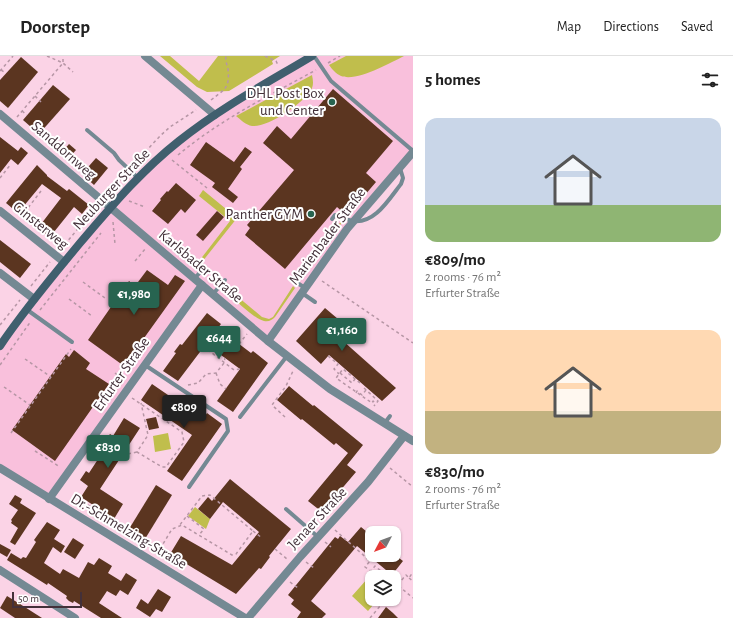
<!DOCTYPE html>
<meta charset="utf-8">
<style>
body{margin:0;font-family:"Alegreya Sans",sans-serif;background:#f6f6f6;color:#222;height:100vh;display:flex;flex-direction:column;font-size:15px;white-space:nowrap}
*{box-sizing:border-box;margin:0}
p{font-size:13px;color:#767676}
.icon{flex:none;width:22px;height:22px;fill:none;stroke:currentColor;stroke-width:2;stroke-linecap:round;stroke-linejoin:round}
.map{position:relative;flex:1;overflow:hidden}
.panel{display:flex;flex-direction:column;background:#fff;width:320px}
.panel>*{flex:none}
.needle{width:26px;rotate:229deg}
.tools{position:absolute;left:365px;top:470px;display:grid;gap:8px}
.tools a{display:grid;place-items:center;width:36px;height:36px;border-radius:8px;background:#fff;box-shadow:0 1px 3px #0004;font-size:20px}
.scale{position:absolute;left:12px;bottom:10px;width:70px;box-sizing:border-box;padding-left:4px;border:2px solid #433039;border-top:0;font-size:11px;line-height:14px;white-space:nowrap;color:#433039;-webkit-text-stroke:3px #fff;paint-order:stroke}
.price{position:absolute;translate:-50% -34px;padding:0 9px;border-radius:4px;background:#276450;color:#fff;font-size:13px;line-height:26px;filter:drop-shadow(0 1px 2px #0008)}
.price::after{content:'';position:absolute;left:50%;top:24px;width:12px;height:9px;margin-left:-6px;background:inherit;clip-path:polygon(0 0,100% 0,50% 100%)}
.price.current{background:#222;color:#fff}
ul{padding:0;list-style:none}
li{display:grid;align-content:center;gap:8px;height:212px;padding:0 12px}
li span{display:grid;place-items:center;height:124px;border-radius:12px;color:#555}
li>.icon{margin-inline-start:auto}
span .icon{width:72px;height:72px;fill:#fffc;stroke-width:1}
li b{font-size:17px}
h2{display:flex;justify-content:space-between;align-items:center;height:48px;padding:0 12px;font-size:17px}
header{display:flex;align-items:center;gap:24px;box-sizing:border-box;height:56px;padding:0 20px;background:#fff;border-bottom:1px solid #e0e0e0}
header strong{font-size:19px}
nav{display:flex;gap:22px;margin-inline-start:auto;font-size:14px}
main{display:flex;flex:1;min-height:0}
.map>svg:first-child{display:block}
.built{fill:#f9c0dc}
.green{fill:#c0be4c}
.building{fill:#5b3520}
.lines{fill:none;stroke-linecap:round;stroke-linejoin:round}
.path{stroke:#b696a5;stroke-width:1.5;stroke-dasharray:3 3;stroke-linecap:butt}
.lane{stroke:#748993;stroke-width:4}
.street{stroke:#748993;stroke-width:8}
.secondary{stroke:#405f6e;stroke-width:8}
.poi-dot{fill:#276450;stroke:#fff;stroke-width:1.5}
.labels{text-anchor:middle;stroke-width:4;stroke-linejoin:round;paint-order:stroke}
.poi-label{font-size:15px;fill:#433039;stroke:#fff;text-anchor:end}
.street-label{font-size:15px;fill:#433039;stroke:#fff}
</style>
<header>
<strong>Doorstep</strong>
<nav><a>Map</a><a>Directions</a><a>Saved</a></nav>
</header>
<main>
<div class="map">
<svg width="413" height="562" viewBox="0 0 413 562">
<rect width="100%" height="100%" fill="#fbd3e6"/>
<path class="built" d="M312,0H413V96L347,173L268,285L203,229L49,443L0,412V290L110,152L179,85Z"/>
<g class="green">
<path d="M160,0H170L199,25L218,0H280L272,5L273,8L229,35L207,36L197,31Z"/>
<path d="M346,0H404C390,7 357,26 341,20C336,18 332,13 329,9Z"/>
<path d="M312,19C313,24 314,29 311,34C304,47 267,72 252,70C246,69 241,64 236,60Z"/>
<path d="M203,134L237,162L198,211L177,193L196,209L230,165L199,140Z"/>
<path d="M342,164L343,165L303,221L301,220Z"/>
<path d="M293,230L295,232L275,261C272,264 269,266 264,265C255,264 230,239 222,232L226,231L262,261L269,263L273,261Z"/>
<path d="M168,377L171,393L155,396L153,380Z"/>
<path d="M195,451L210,463L206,473L188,460Z"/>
<path d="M368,522L372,525V543H378L368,555L352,540Z"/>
</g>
<g class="building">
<path d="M21,1L38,16L8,52L0,45V24Z"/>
<path d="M53,29L70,43L39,78L23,64Z"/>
<path d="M333,33L393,85L366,117L376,126L347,160L337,151L285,213L245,179L250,172L247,169L294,114L263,87L277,70L291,83Z"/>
<path d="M0,81L18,95L21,91L28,97L18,109L11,103L0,117Z"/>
<path d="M206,86L234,106L245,91L252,96L240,111L242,113L228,133L238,141L233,147L212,131L215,127L190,109Z"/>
<path d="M69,88L76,94L68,103L61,97Z"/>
<path d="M96,102L108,112L94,129L82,118Z"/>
<path d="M37,109L47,119V120L67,135L69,133L89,149L82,158L74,151L50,181L38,172L61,142L42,128L18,157L6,147Z"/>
<path d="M176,127L196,144L185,157L181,153L168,168L152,155L161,144L160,143L167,135L168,136Z"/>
<path d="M217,155L224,161L203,185L196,179Z"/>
<path d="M0,184L31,208L20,222L0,206Z"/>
<path d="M147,214L168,229L175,219L185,225L124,310L88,284L129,225L135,230Z"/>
<path d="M325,252L351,274L342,284L396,332L382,345L329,299L321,308L296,285Z"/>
<path d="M207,257L221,268L218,272L251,297L253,295L268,307L233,356L217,345L240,313L206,288L178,325L163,315L176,297L174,296L180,288L182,289Z"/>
<path d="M74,294L90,307L86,313L109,328L55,405L12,374L66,298L69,301Z"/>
<path d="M152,328L203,363L207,357L222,368L182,425L167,415L192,379L141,344Z"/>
<path d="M289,330L313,350L314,349L363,389L347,409L356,416L322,456L308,445L348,397L336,387L334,389L302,363L301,364L277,344Z"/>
<path d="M156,361L159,372L149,374L146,363Z"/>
<path d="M124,362L140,372L100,433L123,448L114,463L81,441L88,430L80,424L86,415L89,417L108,388L104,386L110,378L113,380Z"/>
<path d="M230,423L291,473L269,500L270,501L261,513L259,512L236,538L170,498L181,480L232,509L259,476L223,446L210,463L198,453L208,441L212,445Z"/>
<path d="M156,429L172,439L145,483L129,473Z"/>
<path d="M15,439L22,443L20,447L36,457L15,489L10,486L18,472L11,467L12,465L11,464L18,454L9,448Z"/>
<path d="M47,466L60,474L54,483L65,490L61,497L53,491L44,507L60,518L63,513L79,522L88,506L94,509L99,502L112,510L108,517L121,525L126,517L137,524L128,539L120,534L116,540L107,535L99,547L122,562H101L74,545L73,547L69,545L66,542L67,540L48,527L47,529L7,504L11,497L21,503L23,501L26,502L36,486L34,484Z"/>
<path d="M361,471L372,480V499H395L403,505L392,519L357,490L311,545L326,558L322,562H297L301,556L291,548L294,544L288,539L335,481L338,483L340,480L348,486Z"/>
<path d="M73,482L84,489L75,503L64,496Z"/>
<path d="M0,488L11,494L7,501L0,497Z"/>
<path d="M158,533L171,541L162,556L156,553L150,561L136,552L141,543L148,548Z"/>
<path d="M7,540L20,548L42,562H15L0,552Z"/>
<path d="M386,551L393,557L398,562H378Z"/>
</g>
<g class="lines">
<g class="path">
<path d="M47,0L63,7L73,16"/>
<path d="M265,0L276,5L278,9"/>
<path d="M328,7L340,0"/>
<path d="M1,14L6,17"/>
<path d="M0,15L13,0"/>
<path d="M35,40L41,46"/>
<path d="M211,44C225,33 230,32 228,13C227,8 225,5 226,0"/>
<path d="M22,55L27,59"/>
<path d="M17,61L63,7V0"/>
<path d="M178,99C220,64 268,40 316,14"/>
<path d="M172,104L207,132"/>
<path d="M133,109L160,80L170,71L196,54"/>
<path d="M0,122L11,108"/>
<path d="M108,138L125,118"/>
<path d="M129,145L145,151"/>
<path d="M21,161L41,135"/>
<path d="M113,166L115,188"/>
<path d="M61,193L96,151"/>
<path d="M135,205L146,192"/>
<path d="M322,225L413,287"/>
<path d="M83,226L105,242"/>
<path d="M31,230L50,206"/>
<path d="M69,243L92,260"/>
<path d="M40,254L101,177"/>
<path d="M0,269L20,244"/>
<path d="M206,288L208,294L234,314L240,313"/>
<path d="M239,288L247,278"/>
<path d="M328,300L338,308L334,313L339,318"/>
<path d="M25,303L51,321"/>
<path d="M0,309L31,265"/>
<path d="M115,317L124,324"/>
<path d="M216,317L220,328L226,333"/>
<path d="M340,317L352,327L355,323"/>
<path d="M360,327L343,313L336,322L372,347L373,345L376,348"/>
<path d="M188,329L198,327L206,318L216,317L224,307L225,302"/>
<path d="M4,331L30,349"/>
<path d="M364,332L378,345L374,350"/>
<path d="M356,337L357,335L362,339L366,334"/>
<path d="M132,342L182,376L184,386L166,411H162L137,396L148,379L141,347"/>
<path d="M285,361L272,349L286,330L293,315"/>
<path d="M11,377L71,293"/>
<path d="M35,395L60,411"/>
<path d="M128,398L137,396"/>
<path d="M390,412L413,431"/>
<path d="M88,449L121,470"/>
<path d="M187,460L204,473L199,479"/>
<path d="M335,474L370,505L365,511L371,515L375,510L388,521"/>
<path d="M253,475L262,482"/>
<path d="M325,486L331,491"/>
<path d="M275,493L287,503"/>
<path d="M157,498L172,473L182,469L232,499L236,498L253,475L210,439L202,440L179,470"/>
<path d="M306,506L314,512"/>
<path d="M409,522L413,525"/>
<path d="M290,526L298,532"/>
<path d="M394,526L413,542"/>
<path d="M394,533L406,519L409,522L413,516"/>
<path d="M370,562L386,543"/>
</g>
<g class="lane">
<path d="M314,0L331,25L413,95"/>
<path d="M87,74L114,97L119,104L138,122"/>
<path d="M332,163L335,159C341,161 347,164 353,165C375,168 389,143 401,128L403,122L400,112"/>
<path d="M195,222L203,213"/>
<path d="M296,226L305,232"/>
<path d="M302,237L315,246"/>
<path d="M213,238L225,224"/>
<path d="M26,253L72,286"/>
<path d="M145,309L226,363L228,375L189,431"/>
<path d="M240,361L287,300"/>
<path d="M384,368L390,360"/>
<path d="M286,453L318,481"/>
</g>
<g class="street">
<path d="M145,0L215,59"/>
<path d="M0,58L268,285L330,333L413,385"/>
<path d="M0,155L64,206"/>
<path d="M0,217L34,243"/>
<path d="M268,285L347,173L413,96"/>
<path d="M0,412L245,562"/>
<path d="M49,443L202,229"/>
<path d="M0,514L75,562"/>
<path d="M248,562L300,501L368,426L404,380"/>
</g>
<path class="secondary" d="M0,290C24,254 52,221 80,187C111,151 141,115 179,85C220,52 267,27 312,0"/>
</g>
<g class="poi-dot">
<circle cx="332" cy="46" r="4"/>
<circle cx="311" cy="158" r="4"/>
</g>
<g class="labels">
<g class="poi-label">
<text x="324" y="42">DHL Post Box<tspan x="324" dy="17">und Center</tspan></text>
<text x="303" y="163">Panther GYM</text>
</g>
<g class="street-label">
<text transform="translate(64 94) rotate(41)" y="5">Sanddornweg</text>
<text transform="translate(111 133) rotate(-47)" y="5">Neuburger Straße</text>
<text transform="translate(41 169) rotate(39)" y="5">Ginsterweg</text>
<text transform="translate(327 180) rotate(-53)" y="5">Marienbader Straße</text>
<text transform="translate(201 210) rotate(40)" y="5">Karlsbader Straße</text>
<text transform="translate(121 318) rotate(-55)" y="5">Erfurter Straße</text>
<text transform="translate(317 462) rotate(-47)" y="5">Jenaer Straße</text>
<text transform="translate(129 475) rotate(31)" y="5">Dr.-Schmelzing-Straße</text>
</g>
</g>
</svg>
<div class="tools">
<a><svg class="needle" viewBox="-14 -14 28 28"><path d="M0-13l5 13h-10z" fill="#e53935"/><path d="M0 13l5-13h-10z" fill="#767676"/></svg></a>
<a><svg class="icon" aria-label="layers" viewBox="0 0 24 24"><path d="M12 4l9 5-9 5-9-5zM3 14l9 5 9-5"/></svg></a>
</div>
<div class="scale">50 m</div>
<b class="price" style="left:134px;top:260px">€1,980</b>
<b class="price" style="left:342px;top:296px">€1,160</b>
<b class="price" style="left:219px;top:304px">€644</b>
<b class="price current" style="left:184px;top:373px">€809</b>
<b class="price" style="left:108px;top:413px">€830</b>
</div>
<section class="panel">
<h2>5 homes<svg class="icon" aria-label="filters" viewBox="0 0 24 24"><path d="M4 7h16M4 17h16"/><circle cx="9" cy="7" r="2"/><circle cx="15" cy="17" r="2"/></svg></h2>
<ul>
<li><span style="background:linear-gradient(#c9d6e8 70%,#8fb573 0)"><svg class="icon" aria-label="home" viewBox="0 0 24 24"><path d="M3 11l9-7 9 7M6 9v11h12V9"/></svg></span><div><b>€809/mo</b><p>2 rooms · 76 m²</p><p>Erfurter Straße</p></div></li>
<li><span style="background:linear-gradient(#ffd9b3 65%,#c2b280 0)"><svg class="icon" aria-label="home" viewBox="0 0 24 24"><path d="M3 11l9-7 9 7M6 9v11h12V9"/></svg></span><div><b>€830/mo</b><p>2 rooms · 76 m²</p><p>Erfurter Straße</p></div></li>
</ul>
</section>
</main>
